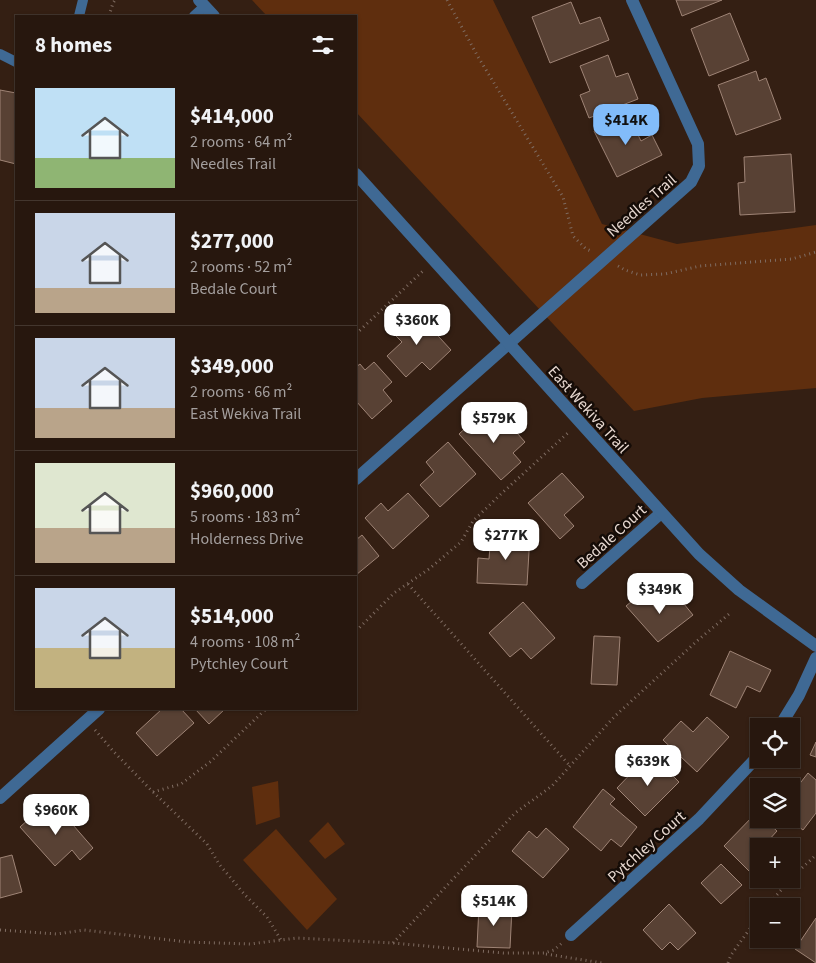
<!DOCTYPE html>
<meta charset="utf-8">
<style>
body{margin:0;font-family:"Source Sans 3",sans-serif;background:#33241c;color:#f1f3f6;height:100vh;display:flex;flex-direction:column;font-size:19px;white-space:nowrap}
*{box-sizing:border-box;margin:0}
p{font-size:16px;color:#a49f9e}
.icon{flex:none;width:28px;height:28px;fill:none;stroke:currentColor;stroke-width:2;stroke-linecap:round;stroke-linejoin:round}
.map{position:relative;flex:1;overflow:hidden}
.panel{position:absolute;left:15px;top:15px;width:342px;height:695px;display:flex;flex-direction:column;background:#27170e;border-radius:0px;box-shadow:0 1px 4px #0004,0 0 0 1px #43362e}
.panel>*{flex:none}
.controls{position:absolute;left:750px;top:718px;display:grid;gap:10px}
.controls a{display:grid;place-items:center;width:50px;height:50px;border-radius:0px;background:#27170e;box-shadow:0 1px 4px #0004,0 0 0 1px #43362e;font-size:25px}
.price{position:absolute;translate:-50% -42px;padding:0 11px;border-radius:10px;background:#fff;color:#222;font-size:16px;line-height:32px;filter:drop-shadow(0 1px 2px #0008)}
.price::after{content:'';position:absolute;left:50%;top:30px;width:15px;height:11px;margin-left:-8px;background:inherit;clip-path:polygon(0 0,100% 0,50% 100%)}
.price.current{background:#82bcfa;color:#111}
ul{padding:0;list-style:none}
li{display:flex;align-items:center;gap:15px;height:125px;padding:0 20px}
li+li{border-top:1px solid #43362e}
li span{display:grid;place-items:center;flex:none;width:140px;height:100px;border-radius:0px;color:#555}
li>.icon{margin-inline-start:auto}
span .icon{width:60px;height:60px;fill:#fffc;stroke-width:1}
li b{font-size:21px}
h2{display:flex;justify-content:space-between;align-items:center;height:60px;padding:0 20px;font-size:21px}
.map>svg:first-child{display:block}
.green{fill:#5f2e0e}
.building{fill:#584134;stroke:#9f8476}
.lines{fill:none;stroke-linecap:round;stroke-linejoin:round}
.path{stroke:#7f6c62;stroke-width:3;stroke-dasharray:1 4;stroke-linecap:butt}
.service{stroke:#3f6994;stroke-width:10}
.minor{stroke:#3f6994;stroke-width:12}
.tertiary{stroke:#3f6994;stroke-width:12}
.labels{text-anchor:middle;stroke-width:5;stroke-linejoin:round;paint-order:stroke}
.street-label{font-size:16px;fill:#e8d9d1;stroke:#150c07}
</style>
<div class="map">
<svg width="816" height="963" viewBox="0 0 816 963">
<rect width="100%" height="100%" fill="#341f13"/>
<g class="green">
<path d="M252,0H493L602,224L677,244L816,225V388L702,398L634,411L356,112V16H267Z"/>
<path d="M278,781L280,817L256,825L252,787Z"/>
<path d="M328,822L345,844L325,859L309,841Z"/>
<path d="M276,829L337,899L307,930L243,860Z"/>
</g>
<g class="building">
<path d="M676,0H722L682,16Z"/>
<path d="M571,2L580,24L600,17L609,40L550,63L532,17Z"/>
<path d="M730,13L749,60L709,76L691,29Z"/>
<path d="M608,55L616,77L628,73L638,99L589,118L580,95L590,91L580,66Z"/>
<path d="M756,71L759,81L766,78L781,119L736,135L718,85Z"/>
<path d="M0,90L16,93V164L0,160Z"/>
<path d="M628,114L641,141L652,135L662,155L617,177L594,131Z"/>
<path d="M791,154L795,212L740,215L738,183L745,182L744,157Z"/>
<path d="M416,312L451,350L430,370L422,362L406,377L387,356L402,342L393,333Z"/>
<path d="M374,362L392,382L383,390L392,401L372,419L356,401V367L360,364L365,370Z"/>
<path d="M480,415L490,425L501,415L525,442L513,453L521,462L501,480L459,434Z"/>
<path d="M448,442L476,474L440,507L420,485L434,472L426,462Z"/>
<path d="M562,473L584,497L564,515L574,526L560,539L528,503Z"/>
<path d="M408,493L429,516L393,549L365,518L381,503L388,511Z"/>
<path d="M491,533L530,535L527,585L477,583L478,558L489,559Z"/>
<path d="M362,535L379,556L356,575V540Z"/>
<path d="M643,592L656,609L675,593L693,615L658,642L626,606Z"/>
<path d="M523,602L555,638L531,659L521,648L510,657L489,633Z"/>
<path d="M594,636L620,637L617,685L591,684Z"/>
<path d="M730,651L771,670L760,692L747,686L736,708L710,695Z"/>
<path d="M162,709H181L194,723L157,756L136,733Z"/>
<path d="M195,709H225L209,724Z"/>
<path d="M707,717L729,737L697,772L663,740L681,721L693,732Z"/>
<path d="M816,742V757L810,755Z"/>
<path d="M658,761L679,782L645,816L617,788L641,763L648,771Z"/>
<path d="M808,773L816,780V813L803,830L788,819H791V789L794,791Z"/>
<path d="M603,789L615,799L610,804L637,827L621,847L611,839L601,851L573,827Z"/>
<path d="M40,809L49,819L60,810L93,848L80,860L72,850L55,866L20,827Z"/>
<path d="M757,812L759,819H764L777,831L768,841L773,846H759V869L753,875L724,846Z"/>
<path d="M546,828L569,849L543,878L512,851L529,831L537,838Z"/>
<path d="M12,855L22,892L0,898V858Z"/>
<path d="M721,864L742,885L721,904L701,883Z"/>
<path d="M669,904L696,933L678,950L670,942L662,950L643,930Z"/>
<path d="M479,906L512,908L510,948L477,947Z"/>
<path d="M816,918V963L795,949Z"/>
</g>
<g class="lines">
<g class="path">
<path d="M447,0L477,55L563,197L573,236L586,249L591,251"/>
<path d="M109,16L113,3L115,0"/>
<path d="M618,266L625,270L640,275L665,274L700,266L792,259L816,252"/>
<path d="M356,334L425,269"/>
<path d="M408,584L570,766"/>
<path d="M356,631L394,593L429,569L461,542L473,521L501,494L570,431"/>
<path d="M95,730L114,752L150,789L207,844L219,864L245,895L267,917L281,940"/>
<path d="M153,792L181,784L210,762L266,709"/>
<path d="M791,878L816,855"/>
<path d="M767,906L791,879"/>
<path d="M0,930L57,934L84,930L187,942L250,944L297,938L393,943L503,953H544L554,950L562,943"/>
<path d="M393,943L515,813L552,786L614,717L697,641L729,614"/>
<path d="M546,954L602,963"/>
<path d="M728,963L731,955L759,916"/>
</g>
<g class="service">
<path d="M79,16L83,0"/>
<path d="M194,16L205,6"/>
<path d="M0,54L16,62"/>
</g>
<g class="minor">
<path d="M356,479L691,182L699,166L698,144L632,0"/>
<path d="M582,583L661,513"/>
<path d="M780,726L799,695L816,658"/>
<path d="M0,798L99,709"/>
<path d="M571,935L699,819L759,755"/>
</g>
<g class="tertiary">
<path d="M199,0L214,16"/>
<path d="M356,174L699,554L739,590L816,646"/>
</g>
</g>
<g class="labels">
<g class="street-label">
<text transform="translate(641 205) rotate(-41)" y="6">Needles Trail</text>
<text transform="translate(589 409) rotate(48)" y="6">East Wekiva Trail</text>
<text transform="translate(611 536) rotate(-42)" y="6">Bedale Court</text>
<text transform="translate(646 846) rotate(-42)" y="6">Pytchley Court</text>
</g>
</g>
</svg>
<div class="controls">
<a><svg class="icon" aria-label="locate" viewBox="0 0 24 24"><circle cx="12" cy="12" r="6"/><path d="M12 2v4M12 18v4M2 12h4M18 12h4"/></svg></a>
<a><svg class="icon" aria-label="layers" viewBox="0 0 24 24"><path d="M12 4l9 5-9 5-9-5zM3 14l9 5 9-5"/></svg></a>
<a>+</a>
<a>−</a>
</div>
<b class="price current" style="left:626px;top:146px">$414K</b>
<b class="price" style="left:417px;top:346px">$360K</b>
<b class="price" style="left:494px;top:444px">$579K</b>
<b class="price" style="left:506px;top:561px">$277K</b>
<b class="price" style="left:660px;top:615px">$349K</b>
<b class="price" style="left:648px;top:787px">$639K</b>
<b class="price" style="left:56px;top:836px">$960K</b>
<b class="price" style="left:494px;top:927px">$514K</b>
<section class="panel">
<h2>8 homes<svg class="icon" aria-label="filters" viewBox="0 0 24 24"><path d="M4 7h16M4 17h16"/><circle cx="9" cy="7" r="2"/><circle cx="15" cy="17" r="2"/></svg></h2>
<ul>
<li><span style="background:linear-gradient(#bfe0f5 70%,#8fb573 0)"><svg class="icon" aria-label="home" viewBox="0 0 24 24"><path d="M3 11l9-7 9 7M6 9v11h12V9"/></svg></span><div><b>$414,000</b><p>2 rooms · 64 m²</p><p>Needles Trail</p></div></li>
<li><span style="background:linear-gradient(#c9d6e8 75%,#b9a48a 0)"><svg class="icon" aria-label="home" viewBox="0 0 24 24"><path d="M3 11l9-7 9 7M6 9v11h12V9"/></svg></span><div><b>$277,000</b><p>2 rooms · 52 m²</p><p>Bedale Court</p></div></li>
<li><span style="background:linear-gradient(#c9d6e8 70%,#b9a48a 0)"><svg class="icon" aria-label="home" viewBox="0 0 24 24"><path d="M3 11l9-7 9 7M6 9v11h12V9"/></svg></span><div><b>$349,000</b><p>2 rooms · 66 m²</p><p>East Wekiva Trail</p></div></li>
<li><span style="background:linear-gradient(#dfe7d0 65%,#b9a48a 0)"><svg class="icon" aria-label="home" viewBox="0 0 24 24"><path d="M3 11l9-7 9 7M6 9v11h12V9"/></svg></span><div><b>$960,000</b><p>5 rooms · 183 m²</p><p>Holderness Drive</p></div></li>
<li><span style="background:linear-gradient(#c9d6e8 60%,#c2b280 0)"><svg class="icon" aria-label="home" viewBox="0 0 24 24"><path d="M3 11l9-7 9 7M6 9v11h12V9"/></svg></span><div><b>$514,000</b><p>4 rooms · 108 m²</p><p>Pytchley Court</p></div></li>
</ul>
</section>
</div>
